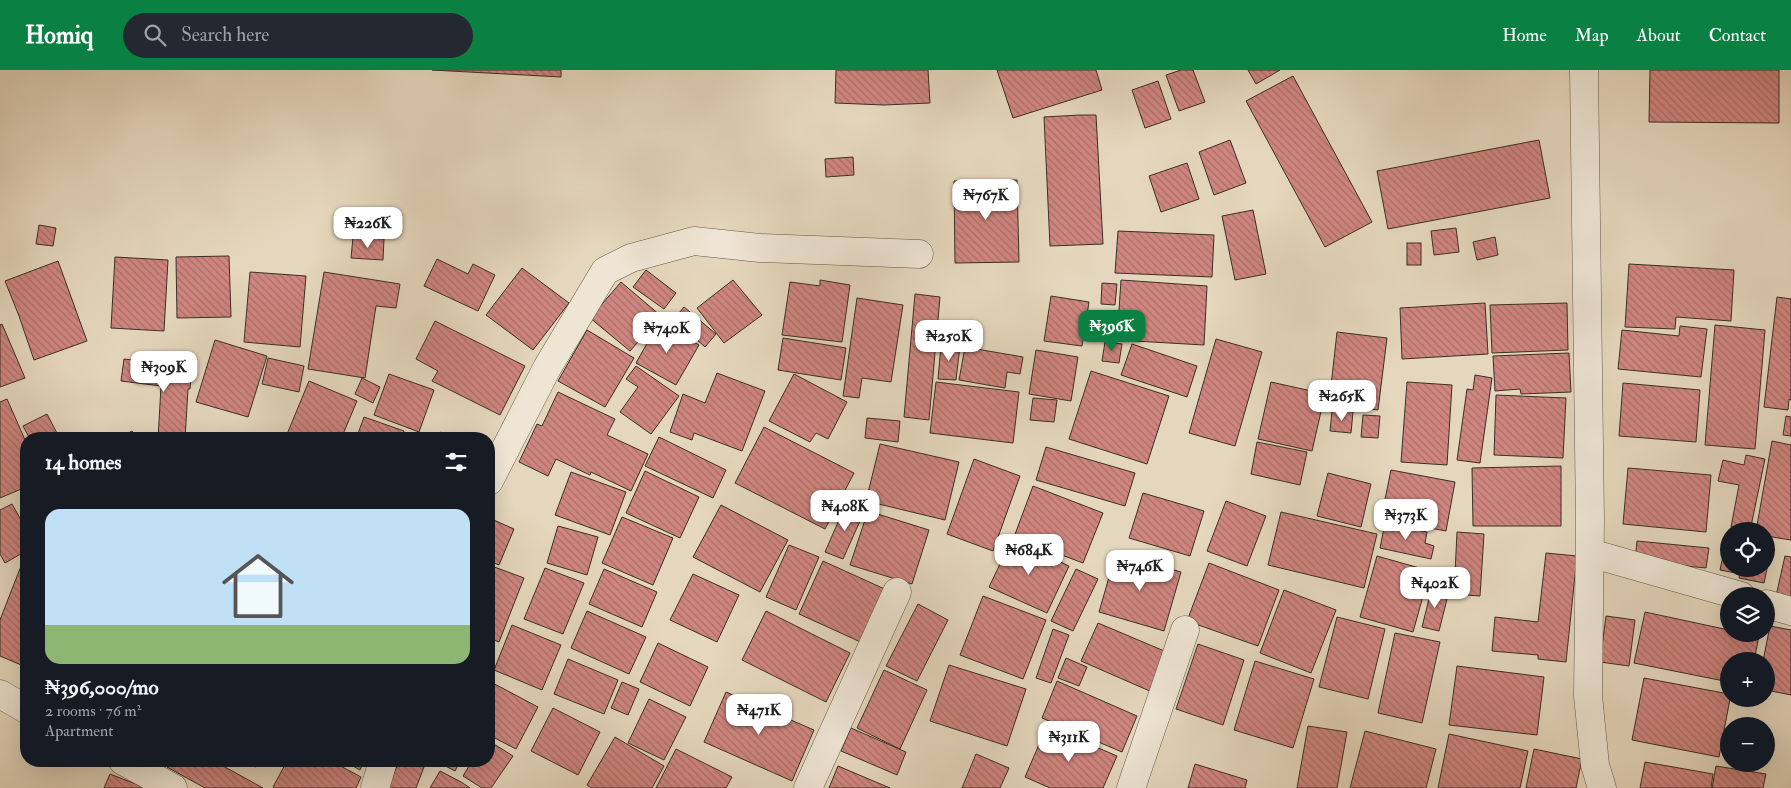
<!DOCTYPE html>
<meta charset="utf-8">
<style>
body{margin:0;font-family:"IM FELL Double Pica",serif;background:#242831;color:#f1f3f6;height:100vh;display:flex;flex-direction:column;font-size:19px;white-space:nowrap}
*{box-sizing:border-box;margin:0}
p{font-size:16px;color:#9ea1a6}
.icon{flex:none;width:28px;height:28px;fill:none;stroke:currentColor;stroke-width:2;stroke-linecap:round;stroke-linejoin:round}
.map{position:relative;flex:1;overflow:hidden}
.sheet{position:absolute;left:20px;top:362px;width:475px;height:335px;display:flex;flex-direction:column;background:#171b24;border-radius:20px;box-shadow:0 5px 20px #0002}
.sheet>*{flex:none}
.controls{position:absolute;left:1720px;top:452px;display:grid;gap:10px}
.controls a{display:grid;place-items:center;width:55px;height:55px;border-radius:50%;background:#171b24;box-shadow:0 5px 20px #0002;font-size:25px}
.price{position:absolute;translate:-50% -42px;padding:0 11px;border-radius:10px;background:#fff;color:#222;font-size:16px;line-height:32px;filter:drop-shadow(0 1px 2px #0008)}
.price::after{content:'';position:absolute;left:50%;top:30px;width:15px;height:11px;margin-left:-8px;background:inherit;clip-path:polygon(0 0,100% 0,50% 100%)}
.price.on{background:#0b8043;color:#fff}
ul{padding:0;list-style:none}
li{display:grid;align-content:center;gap:10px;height:265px;padding:0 25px}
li+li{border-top:1px solid #363941}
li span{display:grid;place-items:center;height:155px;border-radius:15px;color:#555}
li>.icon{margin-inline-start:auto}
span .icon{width:90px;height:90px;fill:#fffc;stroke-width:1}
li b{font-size:21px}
h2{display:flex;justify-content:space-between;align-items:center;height:60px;padding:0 25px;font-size:21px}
header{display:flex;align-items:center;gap:30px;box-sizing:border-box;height:70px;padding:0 25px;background:#0b8043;color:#fff}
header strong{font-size:24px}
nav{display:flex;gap:28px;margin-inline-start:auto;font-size:18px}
.search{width:350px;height:45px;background:#242831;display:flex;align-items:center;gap:12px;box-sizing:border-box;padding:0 18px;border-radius:28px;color:#9ea1a6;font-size:19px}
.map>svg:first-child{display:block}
.building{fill:url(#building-back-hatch);stroke:#3a2f26}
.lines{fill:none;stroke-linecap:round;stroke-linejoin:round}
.street-casing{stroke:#65594c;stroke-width:29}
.street{stroke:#eee5d4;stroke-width:28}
</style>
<header>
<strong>Homiq</strong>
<div class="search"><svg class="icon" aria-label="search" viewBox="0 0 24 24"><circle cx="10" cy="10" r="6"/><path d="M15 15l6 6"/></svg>Search here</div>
<nav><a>Home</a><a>Map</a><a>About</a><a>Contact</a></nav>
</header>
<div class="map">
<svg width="1791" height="718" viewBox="0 0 1791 718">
<defs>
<pattern id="building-back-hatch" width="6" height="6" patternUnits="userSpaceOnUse" patternTransform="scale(1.25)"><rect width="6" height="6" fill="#d08680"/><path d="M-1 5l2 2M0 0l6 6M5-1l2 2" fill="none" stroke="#aa6e69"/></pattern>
</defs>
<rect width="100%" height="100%" fill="#e5d7bd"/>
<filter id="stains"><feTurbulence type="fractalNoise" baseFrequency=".004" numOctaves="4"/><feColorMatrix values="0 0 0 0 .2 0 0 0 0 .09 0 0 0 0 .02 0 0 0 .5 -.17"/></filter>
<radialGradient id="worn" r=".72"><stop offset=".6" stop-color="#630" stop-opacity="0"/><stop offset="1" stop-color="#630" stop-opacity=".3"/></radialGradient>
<g class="building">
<path d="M432,0H561V7Z"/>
<path d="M836,0H928L930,33L884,35L835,33Z"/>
<path d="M997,0H1096L1102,20L1013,48Z"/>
<path d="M1181,0H1193L1205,32L1179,41L1166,5Z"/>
<path d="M1248,0H1280L1256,14Z"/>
<path d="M1650,0H1779V53L1649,52Z"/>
<path d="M1293,6L1372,152L1325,177L1246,31Z"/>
<path d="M1158,11L1171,49L1145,58L1132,20Z"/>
<path d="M1080,45H1096L1103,174L1050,176L1044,47Z"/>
<path d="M1230,70L1246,113L1214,125L1199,82Z"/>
<path d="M1539,70L1550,128L1388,159L1377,101Z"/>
<path d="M853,87L854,105L826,107L825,89Z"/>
<path d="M1187,93L1199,129L1161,142L1149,106Z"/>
<path d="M989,110H1017L1019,192L955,193L954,111Z"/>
<path d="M1253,140L1266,204L1235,210L1222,146Z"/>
<path d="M39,155L56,158L53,176L36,174Z"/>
<path d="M1456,158L1459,182L1434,185L1431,161Z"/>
<path d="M1118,161L1214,165L1212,207L1115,203Z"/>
<path d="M353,167L384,169L383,190L351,188Z"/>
<path d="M1495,167L1498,185L1477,190L1473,172Z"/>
<rect x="1407" y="173" width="14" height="22"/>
<path d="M229,186L231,247L177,248L176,187Z"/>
<path d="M115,187L168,190L164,261L111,258Z"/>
<path d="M437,189L468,204L473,194L495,205L478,241L424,216Z"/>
<path d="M58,191L87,271L34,290L19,246L5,211Z"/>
<path d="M1629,194L1734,200L1731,251L1676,247L1675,259L1625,257Z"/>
<path d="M522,198L569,233L533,280L486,245Z"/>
<path d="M646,200L676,223L664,239L633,217Z"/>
<path d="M250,202L306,206L300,277L244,272Z"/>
<path d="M324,202L400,214L396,238L376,236L365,308L308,299Z"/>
<path d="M733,210L762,245L724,273L697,238Z"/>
<path d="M820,210L850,215L842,272L782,265L790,212L820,216Z"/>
<path d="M1121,210L1207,216L1204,275L1117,270Z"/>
<path d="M621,212L661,246L630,281L590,248Z"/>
<path d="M1102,213L1117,214L1115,235L1101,234Z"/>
<path d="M915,224L940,227L929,350L904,347Z"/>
<path d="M1051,226L1089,232L1082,276L1044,271Z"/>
<path d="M1777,227L1791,229V330L1789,329L1788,340L1764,337Z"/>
<path d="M857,228L903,235L891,312L862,308L859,328L843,326Z"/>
<path d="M1485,233L1488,284L1402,289L1400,238Z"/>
<path d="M1567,233L1568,280L1492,283L1490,235Z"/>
<path d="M684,237L716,264L705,277L674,249Z"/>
<path d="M1101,243L1116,244L1115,266H1099Z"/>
<path d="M435,251L525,296L500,345L432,311L438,301L416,289Z"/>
<path d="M659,252L699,275L676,315L636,293Z"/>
<path d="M2,254L25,308L0,317V255Z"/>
<path d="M1715,255L1765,260L1755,379L1705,375Z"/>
<path d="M1680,256L1707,259L1701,307L1618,299L1622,260L1679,266Z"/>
<path d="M587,260L634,288L605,337L558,311Z"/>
<path d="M1337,262L1387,268L1378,340L1329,334Z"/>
<path d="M783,268L846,278L841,310L778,300Z"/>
<path d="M1216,269L1262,282L1235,376L1189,363Z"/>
<path d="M215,270L267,286L248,347L196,332Z"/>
<path d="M1105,272L1122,274L1119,293L1102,291Z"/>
<path d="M1132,274L1197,296L1187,327L1121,305Z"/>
<path d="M941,275L960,276L956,310L938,309Z"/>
<path d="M965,277L1023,287L1020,304L1007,302L1005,318L959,310Z"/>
<path d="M1036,280L1078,287L1071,331L1029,324Z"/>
<path d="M1569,283L1571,322L1521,324L1520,319L1495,321L1493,286Z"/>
<path d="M268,288L304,296L299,322L262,314Z"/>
<path d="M124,289L192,297L190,319H188L185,369H158L161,316L121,311Z"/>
<path d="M636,296L679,326L651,364L620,342L638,317L626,309Z"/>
<path d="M1091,301L1169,326L1147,394L1069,369Z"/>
<path d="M717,303L765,321L742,381L694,363L692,370L670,362L683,324L705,333Z"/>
<path d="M389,304L434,320L419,362L374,345Z"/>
<path d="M794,304L847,332L828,369L816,363L810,372L769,351Z"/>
<path d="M1475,305L1492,308L1480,393L1457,390L1467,319L1473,320Z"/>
<path d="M362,308L380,317L373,333L355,324Z"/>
<path d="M309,311L357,331L341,369H285Z"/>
<path d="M936,312L1019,322L1013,373L930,363Z"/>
<path d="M1271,312L1325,324L1312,381L1258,369Z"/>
<path d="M1407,312L1452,315L1447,395L1401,392Z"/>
<path d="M1623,313L1700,320L1696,372L1619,366Z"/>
<path d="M558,322L615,349L607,365L648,384L631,421L591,402L590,405L556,389L548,406L519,392L537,354L542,356Z"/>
<path d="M1496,325L1566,328L1563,388L1494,385Z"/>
<path d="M1033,328L1057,330L1054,352L1030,350Z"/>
<path d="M7,329L26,372V417L0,428V332Z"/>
<path d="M1332,341L1353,342L1351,363L1330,361Z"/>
<path d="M47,344L60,369H30L23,356Z"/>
<path d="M1363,345L1380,346L1378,368L1361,367Z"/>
<path d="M1786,346L1791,347V366L1783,365Z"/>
<path d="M364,347L404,361L402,369H356Z"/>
<path d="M867,348L900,351L898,372L865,368Z"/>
<path d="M764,357L854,403L825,459L735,413Z"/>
<path d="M132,361L137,369H117Z"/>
<path d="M440,362L450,369H436Z"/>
<path d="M225,364L239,369H223Z"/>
<path d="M659,367L726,400L713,428L645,396Z"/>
<path d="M1772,371L1791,375V470L1766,466V461H1756Z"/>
<path d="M1257,372L1307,382L1300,415L1251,404Z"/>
<path d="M880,374L959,392L945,450L866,431Z"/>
<path d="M1046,377L1135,403L1125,436L1036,410Z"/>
<path d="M1746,385L1765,389L1750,461L1731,457L1739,415L1718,411L1723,390L1744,395Z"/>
<path d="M974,389L1020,406L993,481L947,464Z"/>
<path d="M1561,396V456H1473L1472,398Z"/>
<path d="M1628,398L1711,405L1706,462L1623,454Z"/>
<path d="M1391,400L1455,412L1446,461L1381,449Z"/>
<path d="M645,401L699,427L680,468L626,443Z"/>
<path d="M571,402L626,422L610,465L555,445Z"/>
<path d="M1328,403L1371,414L1361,457L1317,446Z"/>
<path d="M1033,416L1103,443L1083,493L1014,467Z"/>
<path d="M1143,423L1204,441L1190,486L1129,468Z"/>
<path d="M1226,431L1266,446L1247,496L1207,481Z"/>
<path d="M12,434L26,459V481L5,493L0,484V440Z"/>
<path d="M846,434L864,442L843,489L825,482Z"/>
<path d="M721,435L788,470L760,522L693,487Z"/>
<path d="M868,441L929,460L912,514L850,495Z"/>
<path d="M1281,442L1377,464L1364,518L1268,495Z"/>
<path d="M622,447L673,468L653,515L602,493Z"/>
<path d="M489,448L514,459L499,495L489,491Z"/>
<path d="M1385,453L1427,462L1425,473L1434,476L1431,489L1380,478Z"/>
<path d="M558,456L598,467L587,505L547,493Z"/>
<path d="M1457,462L1484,464L1480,526L1454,524Z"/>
<path d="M1012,469L1069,496L1047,543L989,517Z"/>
<path d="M1637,471L1709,478L1706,498L1635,491Z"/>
<path d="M789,475L819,487L796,540L766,527Z"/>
<path d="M1724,481L1729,482V499H1737L1736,503L1720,500Z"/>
<path d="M1116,483L1181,502L1164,561L1099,542Z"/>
<path d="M1546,483L1577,486L1566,592L1538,589V585L1492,581L1495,547L1538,552Z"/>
<path d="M1377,486L1430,501L1413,562L1360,547Z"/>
<path d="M1785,486L1791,487V529L1776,526Z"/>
<path d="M823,491L889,521L865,574L799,544Z"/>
<path d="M1209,493L1279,520L1258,576L1187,551Z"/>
<path d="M1766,493L1768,494L1764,513L1739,508L1741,499H1766Z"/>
<path d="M489,495L524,508L499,572L489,568Z"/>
<path d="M21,496L26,498V597L0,586V550Z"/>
<path d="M545,498L584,513L563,564L524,549Z"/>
<path d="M604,499L657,522L642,557L589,534Z"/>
<path d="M1076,499L1098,509L1073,561L1051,551Z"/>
<path d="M693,504L739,525L717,572L670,550Z"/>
<path d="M1432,517L1449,521L1439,561L1422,557Z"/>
<path d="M1284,520L1336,540L1311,603L1260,583Z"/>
<path d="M983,526L1046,550L1023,609L960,585Z"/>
<path d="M918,534L948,550L917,611L886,596Z"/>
<path d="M587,541L646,567L629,604L571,578Z"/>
<path d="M766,541L850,583L826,632L742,590Z"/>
<path d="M1645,542L1729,560V564H1748L1759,566L1754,591H1729V612L1634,593Z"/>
<path d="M1606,546L1635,550L1629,596L1600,592Z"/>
<path d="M1337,547L1385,559L1368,629L1319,617Z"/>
<path d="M1098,553L1169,583L1152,622L1081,591Z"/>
<path d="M512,555L561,575L542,620L494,600Z"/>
<path d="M1770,556L1791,560V625L1766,620V591H1763Z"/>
<path d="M1053,559L1069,565L1051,613L1036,608Z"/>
<path d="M1395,563L1440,572L1422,653L1378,643Z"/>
<path d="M658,573L708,597L690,636L640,612Z"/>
<path d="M1198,574L1244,590L1223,655L1176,639Z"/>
<path d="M1066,588L1087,597L1079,616L1058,608Z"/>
<path d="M568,589L618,610L604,644L554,624Z"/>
<path d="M1255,591L1314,609L1293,678L1234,660Z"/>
<path d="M949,595L1026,619L1007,676L930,651Z"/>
<path d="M1457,596L1544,607L1537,665L1449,655Z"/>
<path d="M884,600L927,620L900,679L857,658Z"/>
<path d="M1644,608L1729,624L1730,629L1719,687L1632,670Z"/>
<path d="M489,611L538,637L516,679L489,665Z"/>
<path d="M1057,611L1137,646L1122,682L1042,648Z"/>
<path d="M622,612L639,619L628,645L611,638Z"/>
<path d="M726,622L814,660L792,711L704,672Z"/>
<path d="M649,629L686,647L664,690L628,673Z"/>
<path d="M553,638L600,662L578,705L531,681Z"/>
<path d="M1047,656L1117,686L1103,718H1050L1025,707Z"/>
<path d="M1308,656L1347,662L1337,718H1297Z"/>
<path d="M851,658L906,682L897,705L841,681Z"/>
<path d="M1365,661L1436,679L1426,718H1350Z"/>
<path d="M1449,664L1528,681L1520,718H1438Z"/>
<path d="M615,667L664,696L652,718H591L587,715Z"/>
<path d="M489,671L513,686L491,718H482L463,706L472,691H489Z"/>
<path d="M676,679L732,707L726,718H656Z"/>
<path d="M1534,679L1582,689L1576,718H1526Z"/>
<path d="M976,684L1009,698L1000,718H962Z"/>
<path d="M171,691H214L263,718H205L167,697Z"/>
<path d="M245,691H259L256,697Z"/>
<path d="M287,691H331L361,707L356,718H275L273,717Z"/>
<path d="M344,691H364L360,700Z"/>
<path d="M399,691H410L424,697L416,718H388Z"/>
<path d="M436,691H460L455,701Z"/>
<path d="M1645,692L1713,704L1711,718H1640Z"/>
<path d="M1195,694L1247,710L1245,718H1188Z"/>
<path d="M838,696L890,718H829Z"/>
<path d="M1716,696L1766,704L1763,718H1712Z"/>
<path d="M440,701L461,712L470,718H430Z"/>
<path d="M110,704L146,718H104Z"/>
</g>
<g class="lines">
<g class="street-casing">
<g id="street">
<path d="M1584,0L1590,450L1588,626L1595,695L1602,718"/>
<path d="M489,411L547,298L605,201L631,188L694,171L760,178L919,184"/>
<path d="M1590,483L1741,526"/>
<path d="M1766,534L1791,541"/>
<path d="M0,624L26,639"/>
<path d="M123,691L173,718"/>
<path d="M375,718L383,691"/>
<path d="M808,718L897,522"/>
<path d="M1131,718L1185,560"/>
</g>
</g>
<use href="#street" class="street"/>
</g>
<rect width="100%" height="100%" filter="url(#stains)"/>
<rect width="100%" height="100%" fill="url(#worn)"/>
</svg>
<div class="controls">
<a><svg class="icon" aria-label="locate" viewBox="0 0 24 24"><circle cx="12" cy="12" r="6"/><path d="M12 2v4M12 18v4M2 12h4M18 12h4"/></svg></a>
<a><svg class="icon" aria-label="layers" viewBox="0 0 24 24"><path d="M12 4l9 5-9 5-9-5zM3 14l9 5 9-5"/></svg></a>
<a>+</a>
<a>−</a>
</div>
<b class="price" style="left:986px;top:151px">₦767K</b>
<b class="price" style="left:368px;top:179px">₦226K</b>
<b class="price on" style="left:1112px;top:282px">₦396K</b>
<b class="price" style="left:667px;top:284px">₦740K</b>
<b class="price" style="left:949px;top:292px">₦250K</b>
<b class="price" style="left:164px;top:323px">₦309K</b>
<b class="price" style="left:1342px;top:352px">₦265K</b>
<b class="price" style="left:845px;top:462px">₦408K</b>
<b class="price" style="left:1406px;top:471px">₦373K</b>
<b class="price" style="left:1029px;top:506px">₦684K</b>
<b class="price" style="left:1140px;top:522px">₦746K</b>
<b class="price" style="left:1435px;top:539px">₦402K</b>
<b class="price" style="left:759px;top:666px">₦471K</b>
<b class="price" style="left:1069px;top:693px">₦311K</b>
<section class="sheet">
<h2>14 homes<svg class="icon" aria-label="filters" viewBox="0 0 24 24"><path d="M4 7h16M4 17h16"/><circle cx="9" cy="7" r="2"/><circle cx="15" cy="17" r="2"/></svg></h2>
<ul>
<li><span style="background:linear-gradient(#bfe0f5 75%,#8fb573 0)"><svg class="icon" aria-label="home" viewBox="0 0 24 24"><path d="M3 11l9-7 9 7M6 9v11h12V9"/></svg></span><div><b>₦396,000/mo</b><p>2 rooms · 76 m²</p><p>Apartment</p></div></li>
</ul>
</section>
</div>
